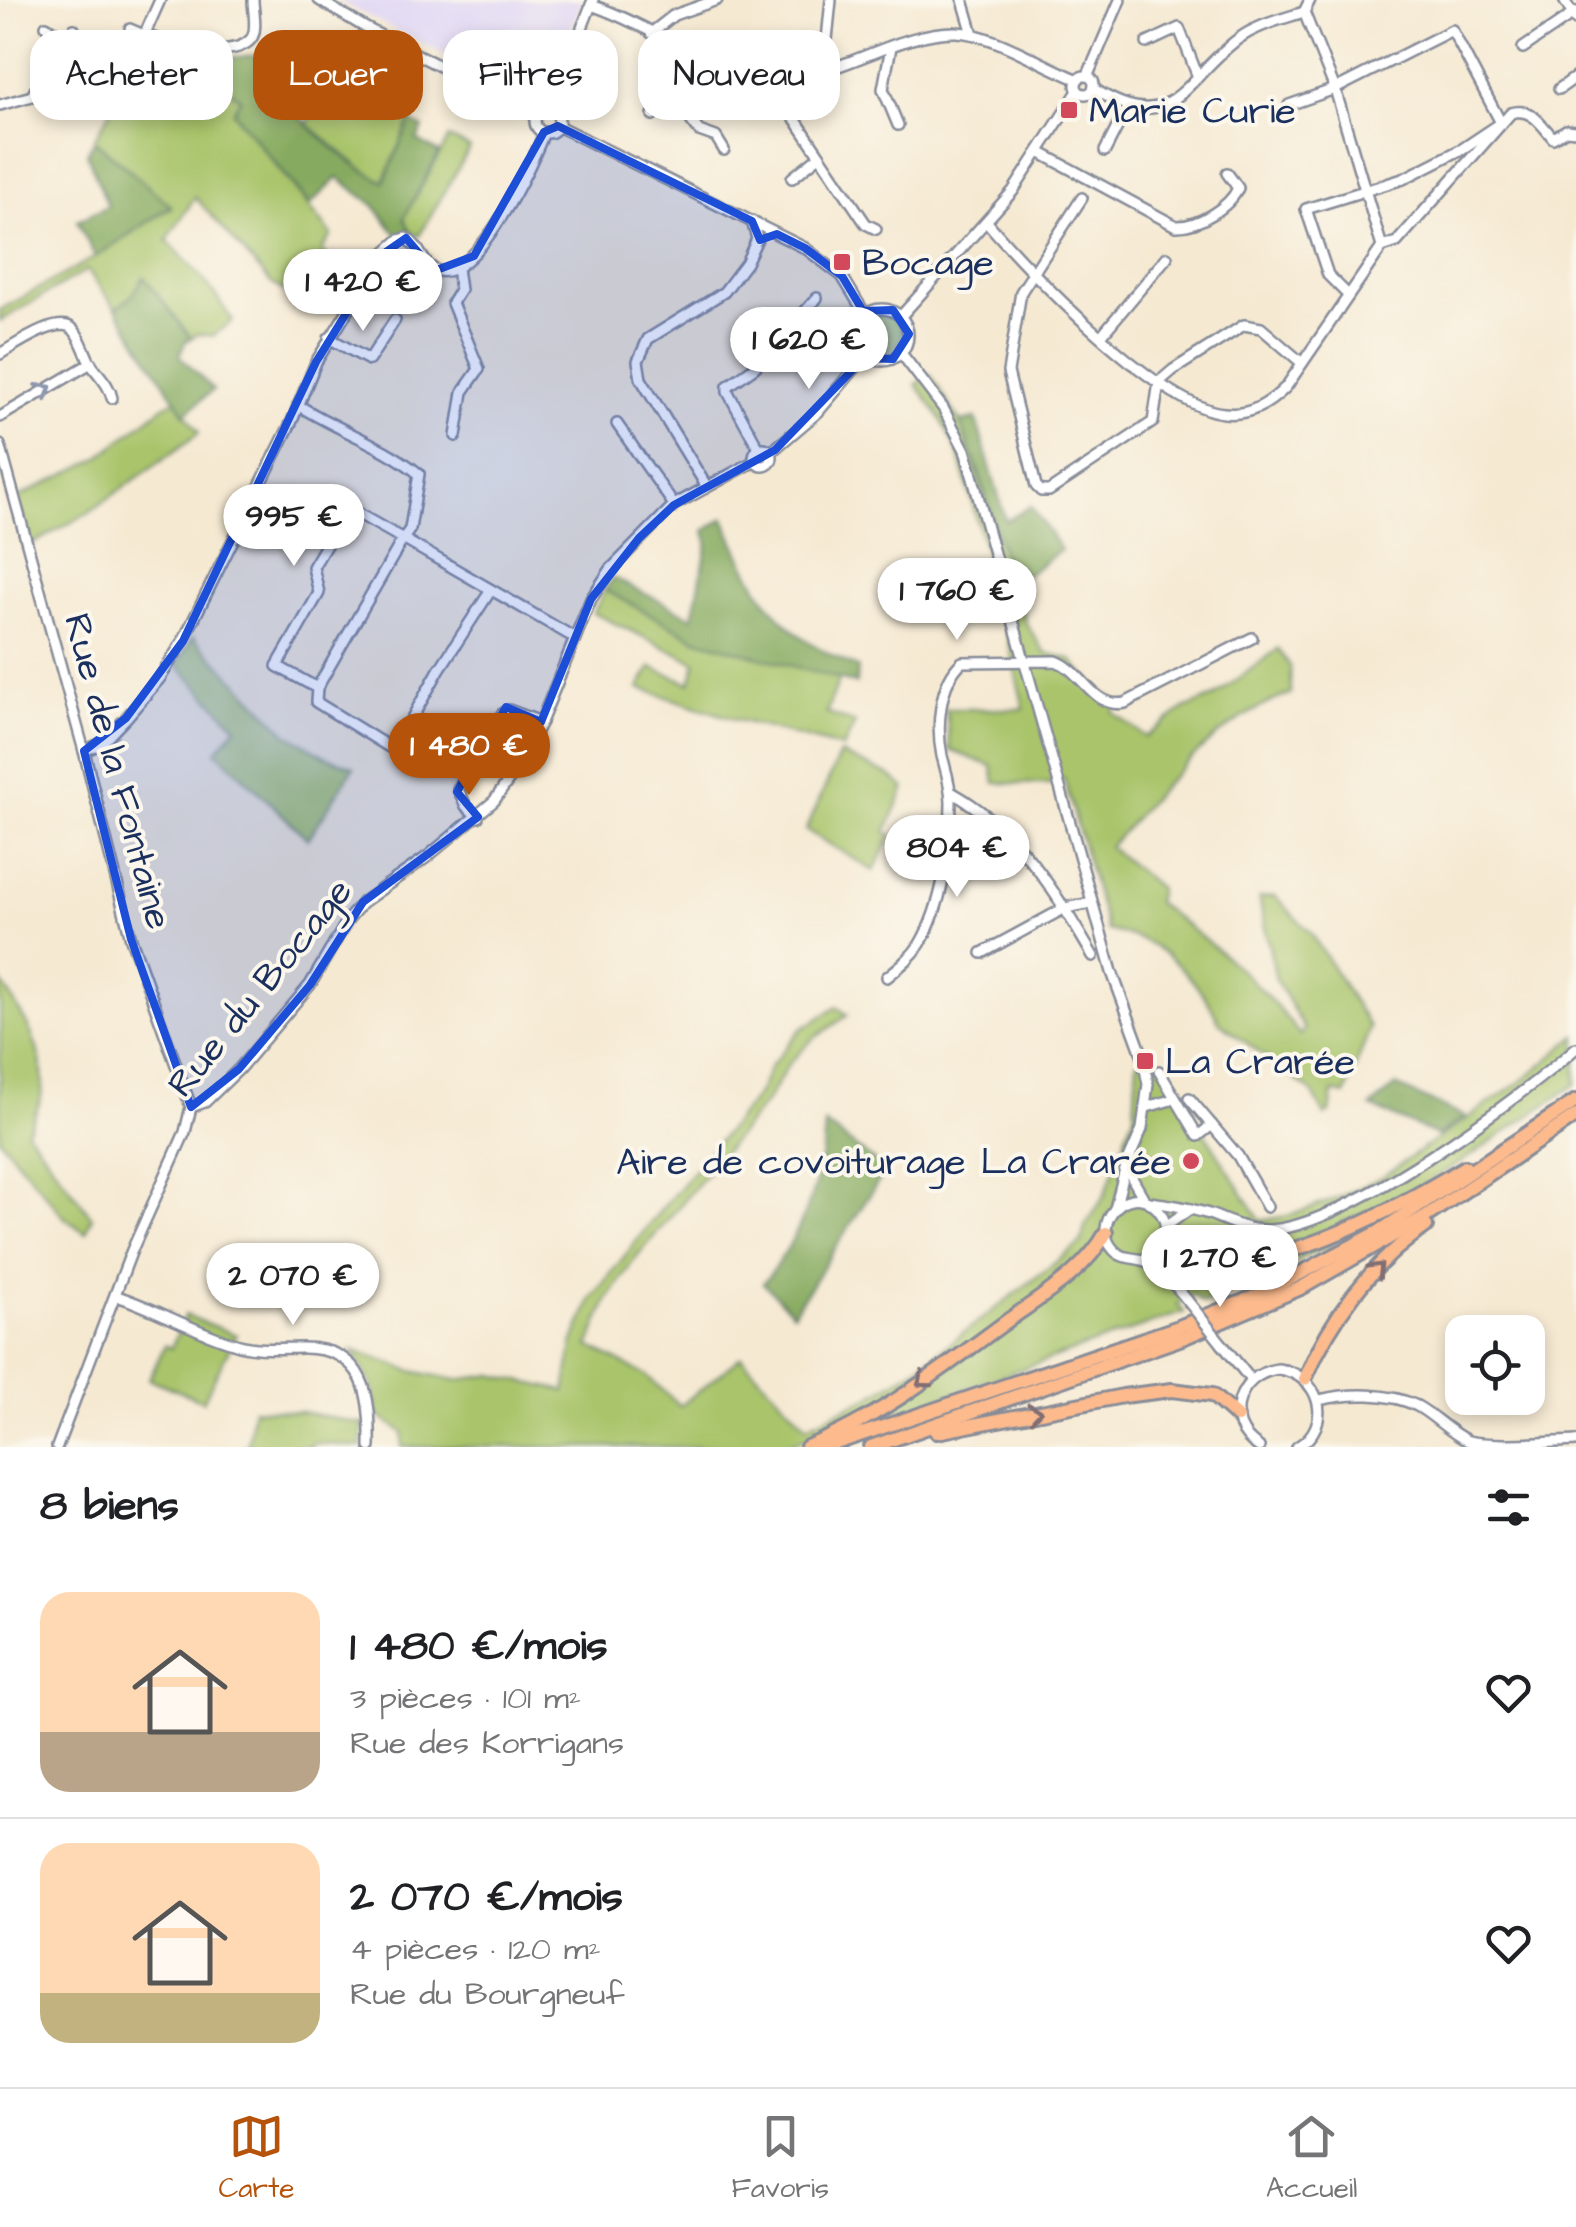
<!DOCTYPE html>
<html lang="fr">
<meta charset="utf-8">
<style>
body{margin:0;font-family:"Architects Daughter",sans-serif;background:#f2f2f2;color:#202124;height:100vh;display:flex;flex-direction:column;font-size:38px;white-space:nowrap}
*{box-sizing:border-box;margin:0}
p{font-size:32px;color:#757577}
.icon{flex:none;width:55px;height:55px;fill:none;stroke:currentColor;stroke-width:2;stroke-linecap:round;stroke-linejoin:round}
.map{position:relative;height:1447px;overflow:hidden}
.panel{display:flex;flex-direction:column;background:#fff;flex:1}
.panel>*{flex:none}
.banner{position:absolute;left:30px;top:30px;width:1000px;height:90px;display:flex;gap:20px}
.fabs{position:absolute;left:1445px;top:1315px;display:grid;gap:20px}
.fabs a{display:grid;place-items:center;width:100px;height:100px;border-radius:20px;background:#fff;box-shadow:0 5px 15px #0003;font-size:50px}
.price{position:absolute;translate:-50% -85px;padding:0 22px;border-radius:35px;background:#fff;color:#222;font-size:32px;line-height:65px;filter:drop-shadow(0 2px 5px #0008)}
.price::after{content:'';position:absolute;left:50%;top:60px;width:30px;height:22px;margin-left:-15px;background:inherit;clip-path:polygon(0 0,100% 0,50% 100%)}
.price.current{background:#b45309;color:#fff}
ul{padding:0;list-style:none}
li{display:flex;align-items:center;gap:30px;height:250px;padding:0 40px}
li+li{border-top:2px solid #e0e0e0}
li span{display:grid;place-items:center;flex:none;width:280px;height:200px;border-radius:30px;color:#555}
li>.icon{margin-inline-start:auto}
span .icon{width:120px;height:120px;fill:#fffc;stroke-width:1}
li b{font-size:42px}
h2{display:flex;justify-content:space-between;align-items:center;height:120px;padding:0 40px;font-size:42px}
.tag{padding:0 35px;border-radius:30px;background:#fff;box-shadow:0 5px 15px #0003;font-size:35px;line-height:90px}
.tag.current{background:#b45309;color:#fff}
.tabs{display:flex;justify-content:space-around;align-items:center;height:140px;border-top:2px solid #e0e0e0;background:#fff;font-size:28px;color:#757577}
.tabs a{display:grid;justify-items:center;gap:5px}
.tabs .current{color:#b45309}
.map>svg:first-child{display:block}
.built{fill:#dfd5f5}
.green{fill:#a9c46a;stroke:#627a64;stroke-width:2.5}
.forest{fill:#86aa5e;stroke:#506c5e;stroke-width:2.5}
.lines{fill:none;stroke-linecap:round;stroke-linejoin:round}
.minor-casing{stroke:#888c98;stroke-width:14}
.highway-casing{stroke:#888c98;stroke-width:18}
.minor{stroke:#fff;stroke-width:9}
.highway{stroke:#fcba8d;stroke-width:12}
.minor-bridge-casing{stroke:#888c98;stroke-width:14;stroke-linecap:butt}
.minor-bridge{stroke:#fff;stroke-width:9}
.oneway{stroke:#8d97ae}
.oneway2{stroke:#806e73}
.marked{fill:#1d4ed8;fill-opacity:0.2;stroke:#1d4ed8;stroke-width:8;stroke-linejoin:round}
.poi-dot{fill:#d1495b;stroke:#fbf7ec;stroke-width:4}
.labels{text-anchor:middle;stroke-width:8;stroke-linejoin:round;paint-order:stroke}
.poi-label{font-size:38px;fill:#1b2f5e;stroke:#fbf7ec;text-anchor:start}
.street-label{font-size:38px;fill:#1b2f5e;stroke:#fbf7ec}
</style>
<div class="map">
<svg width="1576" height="1447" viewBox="0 0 1576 1447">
<rect width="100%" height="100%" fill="#fbf7ec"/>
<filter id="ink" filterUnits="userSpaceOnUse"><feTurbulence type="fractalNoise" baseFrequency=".01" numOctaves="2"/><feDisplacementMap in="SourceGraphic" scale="20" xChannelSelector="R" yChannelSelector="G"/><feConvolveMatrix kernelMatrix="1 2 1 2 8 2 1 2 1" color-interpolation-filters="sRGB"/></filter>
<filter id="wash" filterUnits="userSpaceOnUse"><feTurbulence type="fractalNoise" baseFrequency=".0048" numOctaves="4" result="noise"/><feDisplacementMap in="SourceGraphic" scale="40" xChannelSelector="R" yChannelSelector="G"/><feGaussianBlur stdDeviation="2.25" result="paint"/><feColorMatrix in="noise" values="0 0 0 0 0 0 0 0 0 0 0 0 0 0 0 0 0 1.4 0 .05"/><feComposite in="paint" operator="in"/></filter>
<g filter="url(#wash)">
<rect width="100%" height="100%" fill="#f5e9d2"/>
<path class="built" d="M336,0H582L547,87L501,83Z"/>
<g class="green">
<path d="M141,57L160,68L173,96L178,99L189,83L228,89L240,98L233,112L332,235L322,250L330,259L299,300L271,283L195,197L167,240L209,286L233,321L213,336L197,334L191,338L144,278L131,297L116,308L87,270L0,321V310L95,257L171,207L94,140Z"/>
<path d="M333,76L412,117L384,182L364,171L307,124Z"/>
<path d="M449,138L470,148L419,236L411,232L404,218Z"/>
<circle cx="882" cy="334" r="20"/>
<path d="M931,376L960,422L1027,625L1045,653L1070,659L1101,692L1115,700L1114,713L1146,737L1184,709L1214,697L1278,649L1290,666L1291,694C1216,719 1160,790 1109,847L1159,888L1156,903C1211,943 1258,980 1300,1035L1305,1030L1276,980L1259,898L1275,896L1311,933L1370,1028L1345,1095L1333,1092L1330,1113L1325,1116L1312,1092L1219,1022C1205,990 1176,958 1145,941C1134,935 1119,933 1107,930L1064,779L1048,784L995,783L992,766L950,750L946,709H1024L997,592L959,456L941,419L916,384Z"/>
<path d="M176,400L199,432L194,437L88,513L34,543L30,541L17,498L97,459L164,406Z"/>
<path d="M605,590L696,639L840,678L826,713L855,723L843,748L734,719L639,688L651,667L690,683L696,662L593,613Z"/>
<path d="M193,637L288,734L327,757L354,767L308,839L216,751L237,727L177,665Z"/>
<path d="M840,754L889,775L905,788L886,832L892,835L874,871L806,830Z"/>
<path d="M0,980C22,1014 47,1050 42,1093C40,1106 32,1119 27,1131L92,1217L86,1233L66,1219L0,1139Z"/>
<path d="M837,1007L848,1015L813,1039L788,1065L768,1099L632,1263L608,1299L589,1346L647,1376L680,1406L741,1357L807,1426L869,1397L919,1367L1081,1243L1085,1226L1104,1197L1134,1115L1137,1061L1157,1058L1260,1220L1289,1216L1338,1198L1382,1177L1529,1076L1576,1036V1084L1460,1163L1395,1202L1341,1223L1332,1245L1203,1303L1193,1295L1177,1304L1184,1312L883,1418L875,1407L827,1431L781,1447H402L403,1432L378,1416L372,1386L352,1350L412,1371L456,1380L493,1375L565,1391L573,1344L591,1299L659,1212L758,1094L770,1067L801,1029Z"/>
<path d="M185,1315L236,1335L203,1401L149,1379L165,1345L171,1348Z"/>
<path d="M253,1409L302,1412L363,1424L362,1447L312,1443L311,1447H247Z"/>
</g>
<g class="forest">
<path d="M144,52L200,60L260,55C277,105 338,158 384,182L410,121L423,128L417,140L439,153L404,218L411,232L397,235L374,205L338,178L310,205L233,112L240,98L228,89L190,83L177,99L160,68L141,57Z"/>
<path d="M94,140L171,206L95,257L77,221L108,206L87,154Z"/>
<path d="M144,277L191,338L185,342L180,356L213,390L185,414L116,308L131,297Z"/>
<path d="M976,419L1006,521L1031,506L1061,550L1012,586L980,476L960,422Z"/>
<path d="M724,518C757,596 777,633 858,668L856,684L696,639L605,590L613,578L693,617L708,542L705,531Z"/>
<path d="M1396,1086L1465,1117L1438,1136L1371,1107Z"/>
<path d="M825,1124L886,1170L793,1313L763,1283C799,1240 823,1181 825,1124Z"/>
</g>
</g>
<g filter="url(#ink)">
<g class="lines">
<g class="minor-casing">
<g id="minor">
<path d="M319,0L366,28L536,116"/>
<path d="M963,0L973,34"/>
<path d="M1564,0L1576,20"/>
<path d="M591,5C652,25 704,69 769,77C830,85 894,31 956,32C993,33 1042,66 1077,79"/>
<path d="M46,26L63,37"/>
<path d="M130,29C153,40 231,63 251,39C258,31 253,10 253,0"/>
<path d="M651,33L674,15L717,0"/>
<path d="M144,36L160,0"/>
<path d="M1147,43L1179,28L1198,77"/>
<path d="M670,44L662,83L699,131L716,137L724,150"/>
<path d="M891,47L883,89L898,125"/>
<path d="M1523,48L1576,12"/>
<path d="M824,69L831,0"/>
<path d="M1088,75L1120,0"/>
<circle cx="1085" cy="85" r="9"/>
<path d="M786,78L787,107L866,224L876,229"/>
<path d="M1094,89C1173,139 1182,81 1238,39C1257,25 1282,19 1304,12"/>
<path d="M1559,89L1576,77"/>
<path d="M0,105L32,96L63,37L74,29"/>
<path d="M1289,105L1335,89L1452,30L1501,123L1462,149L1403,179L1306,209L1328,275L1347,294"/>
<circle cx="547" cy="121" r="12"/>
<path d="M550,109L593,0"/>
<path d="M653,115L662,83"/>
<path d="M558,126L805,248L842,276L865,314"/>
<path d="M1105,151L1128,106"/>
<path d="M1039,152L1176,226C1197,227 1230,207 1238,188L1227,173"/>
<path d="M792,178L818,157"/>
<path d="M1082,198L1021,292L1008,372L1036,486L1041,491H1049L1153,422L1159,382L1173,370L1244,325L1261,328L1302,363"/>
<path d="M987,222C1030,273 1160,407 1224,413C1250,416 1269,404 1286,387L1382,247L1335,89L1304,12L1310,0"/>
<path d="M1382,247L1397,242L1511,113C1531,107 1541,124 1553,138L1566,130L1576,131"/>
<circle cx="882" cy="335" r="26"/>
<path d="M901,316L1013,191L1078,91"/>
<path d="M1101,336L1167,257"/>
<path d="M329,338L369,360L395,320"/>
<path d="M901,353L943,408L965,450L1112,972L1142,1054L1148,1084L1142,1129L1126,1166L1115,1208"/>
<path d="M0,354C14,346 58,315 73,329C81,337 85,354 91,364C99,376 109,384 112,398"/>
<path d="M298,405C337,430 384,445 419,474L410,529L403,539L575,638"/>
<path d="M0,417L91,363"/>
<path d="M617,424L674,505"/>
<path d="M456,436L463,392L479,369L452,303L460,290L457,268"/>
<path d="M0,445L84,751L131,939L191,1107L185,1132L132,1250L57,1447"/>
<circle cx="763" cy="457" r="9"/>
<path d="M759,449L728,392V386L755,367L817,298"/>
<path d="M771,452L818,412L866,355"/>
<path d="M707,487L641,379L638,361L648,339L724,292L746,263L757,239L752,221"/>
<path d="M317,688L277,666L319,593L313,567L348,508L403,539L317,688L316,702L389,747L398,743L439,670L491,590"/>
<path d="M84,751L102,743L126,718L160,678L183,641L292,421L316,362L383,254L399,240L406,238C421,246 423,267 438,271C477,281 533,163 544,132"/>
<path d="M951,792C1018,829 1055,891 1093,956"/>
<path d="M478,817L466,806L458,789L502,714L509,710L541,722"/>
<path d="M982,953L1065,908L1092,903"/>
<path d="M887,977C899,967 911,958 920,944C943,905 951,846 951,802C951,786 946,771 942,756C936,727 939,683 962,662L1056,661C1083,671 1093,709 1125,703L1252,638"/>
<path d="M1159,1071L1198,1136L1212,1125"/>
<path d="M1189,1098L1238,1156L1267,1207"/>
<path d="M191,1107L205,1102L239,1069L310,985L349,918L363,902L427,857L494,801L513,774L541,722L591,599L611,569L674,505L755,461"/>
<path d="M1147,1107L1174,1099"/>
<path d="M1131,1160L1132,1178L1144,1199"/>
<path d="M1149,1202C1169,1204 1189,1208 1209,1214C1228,1221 1247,1231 1268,1230C1344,1228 1517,1100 1576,1048"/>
<path d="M1166,1226L1190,1209"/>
<path d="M1162,1245L1175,1284"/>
<path d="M1144,1259C1168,1249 1174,1221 1152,1204C1125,1184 1091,1224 1113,1249C1123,1261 1136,1256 1147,1262C1162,1271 1176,1286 1187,1300"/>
<path d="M117,1296C156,1309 193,1331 233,1343C255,1351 279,1348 303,1348C366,1348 371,1396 370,1447"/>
<path d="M1222,1344L1251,1380"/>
<path d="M1319,1400C1348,1393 1389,1392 1417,1406C1435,1416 1450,1433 1468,1441C1493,1447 1548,1442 1576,1441"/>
<path d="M1259,1447C1222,1424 1237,1374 1278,1369C1320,1374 1335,1425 1297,1447"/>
</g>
</g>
<g class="highway-casing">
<g id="highway">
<path d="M1166,1236C1179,1249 1194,1259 1213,1261C1285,1269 1404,1204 1465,1167"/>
<path d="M1305,1379C1330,1319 1372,1262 1426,1226"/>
<path d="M937,1432L1123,1396L1172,1390L1212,1395L1237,1417"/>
<path d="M807,1447C879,1418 940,1370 1003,1324C1040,1297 1083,1274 1106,1233"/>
<path d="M824,1447L1176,1328L1261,1294L1379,1232L1576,1101"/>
<path d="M871,1447L1185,1337L1303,1287L1425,1217L1576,1116"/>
</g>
</g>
<use href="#minor" class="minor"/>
<use href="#highway" class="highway"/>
<g class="minor-bridge-casing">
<path id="minor-bridge" d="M1187,1300L1222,1344"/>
</g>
<use href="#minor-bridge" class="minor-bridge"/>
</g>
<defs><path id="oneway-chevron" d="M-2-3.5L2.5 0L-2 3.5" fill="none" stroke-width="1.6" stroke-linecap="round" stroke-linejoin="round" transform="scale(2.5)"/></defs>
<use class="oneway" href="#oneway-chevron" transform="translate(45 390) rotate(-31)"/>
<g class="oneway2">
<use href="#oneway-chevron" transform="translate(1377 1269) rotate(-46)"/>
<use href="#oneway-chevron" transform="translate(923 1381) rotate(144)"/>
<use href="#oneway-chevron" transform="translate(1035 1412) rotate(-10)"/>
</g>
</g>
<path class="marked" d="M558,126L752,221L760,240L777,234L805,248L842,276L863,311L893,310L909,334L893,359L864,358L775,450L674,505L639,538L591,599L541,722L506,707L463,781L457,792L478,817L363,902L310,985L239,1069L191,1107L131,939L84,751L126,718L183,641L316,362L383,254L406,238L434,271L474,256L544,132Z"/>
<g class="poi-dot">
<rect x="1059" y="100" width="20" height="20" rx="5"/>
<rect x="832" y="252" width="20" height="20" rx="5"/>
<rect x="1135" y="1051" width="20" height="20" rx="5"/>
<circle cx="1191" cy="1161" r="10"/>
</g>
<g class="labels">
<g class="poi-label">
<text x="1089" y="123">Marie Curie</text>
<text x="862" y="275">Bocage</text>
<text x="1165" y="1074">La Crarée</text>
<text x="1171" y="1174" text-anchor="end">Aire de covoiturage La Crarée</text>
</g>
<g class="street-label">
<text transform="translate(119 771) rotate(75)" y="13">Rue de la Fontaine</text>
<text transform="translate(259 987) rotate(-51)" y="13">Rue du Bocage</text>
</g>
</g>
</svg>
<div class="fabs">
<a><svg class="icon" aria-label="locate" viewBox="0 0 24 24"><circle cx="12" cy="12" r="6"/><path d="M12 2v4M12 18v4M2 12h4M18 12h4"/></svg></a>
</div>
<b class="price" style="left:363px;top:334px">1 420 €</b>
<b class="price" style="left:809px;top:392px">1 620 €</b>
<b class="price" style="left:294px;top:569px">995 €</b>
<b class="price" style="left:957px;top:643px">1 760 €</b>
<b class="price current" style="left:469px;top:798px">1 480 €</b>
<b class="price" style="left:957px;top:900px">804 €</b>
<b class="price" style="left:1220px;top:1310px">1 270 €</b>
<b class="price" style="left:293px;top:1328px">2 070 €</b>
<div class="banner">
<a class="tag">Acheter</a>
<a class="tag current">Louer</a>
<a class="tag">Filtres</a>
<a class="tag">Nouveau</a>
</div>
</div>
<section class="panel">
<h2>8 biens<svg class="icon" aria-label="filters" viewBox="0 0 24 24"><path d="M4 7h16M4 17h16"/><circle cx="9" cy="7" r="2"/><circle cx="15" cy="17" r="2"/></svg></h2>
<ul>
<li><span style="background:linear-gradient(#ffd9b3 70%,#b9a48a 0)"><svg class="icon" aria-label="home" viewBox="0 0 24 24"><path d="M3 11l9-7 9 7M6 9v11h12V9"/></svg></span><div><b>1 480 €/mois</b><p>3 pièces · 101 m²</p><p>Rue des Korrigans</p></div><svg class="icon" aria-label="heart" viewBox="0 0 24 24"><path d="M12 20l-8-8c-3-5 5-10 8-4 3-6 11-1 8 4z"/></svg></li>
<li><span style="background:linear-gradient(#ffd9b3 75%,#c2b280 0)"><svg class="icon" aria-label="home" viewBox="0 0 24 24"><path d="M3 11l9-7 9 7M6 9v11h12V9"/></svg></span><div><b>2 070 €/mois</b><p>4 pièces · 120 m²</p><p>Rue du Bourgneuf</p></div><svg class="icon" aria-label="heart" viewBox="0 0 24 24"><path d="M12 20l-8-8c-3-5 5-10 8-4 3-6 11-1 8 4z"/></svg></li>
</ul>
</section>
<nav class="tabs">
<a class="current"><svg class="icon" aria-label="map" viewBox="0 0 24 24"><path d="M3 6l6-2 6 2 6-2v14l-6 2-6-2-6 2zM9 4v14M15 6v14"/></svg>Carte</a>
<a><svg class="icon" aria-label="saved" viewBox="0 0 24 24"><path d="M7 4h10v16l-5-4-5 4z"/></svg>Favoris</a>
<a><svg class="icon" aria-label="home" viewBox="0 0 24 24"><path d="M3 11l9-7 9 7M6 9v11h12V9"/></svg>Accueil</a>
</nav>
